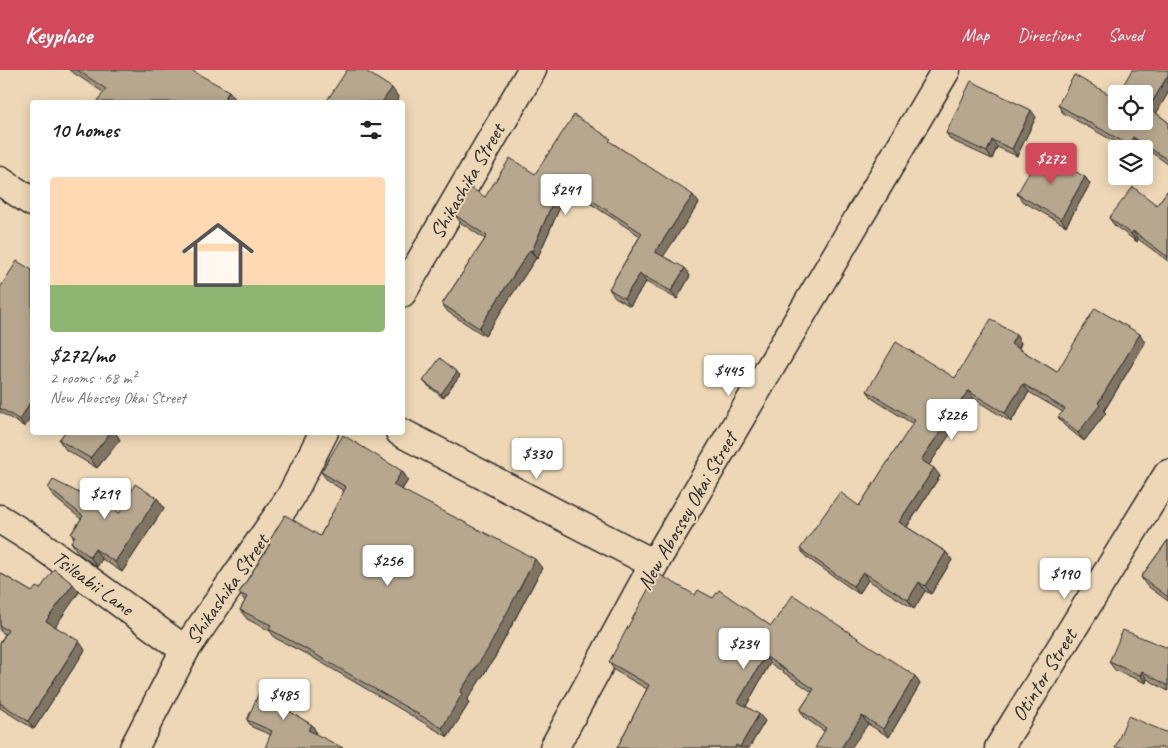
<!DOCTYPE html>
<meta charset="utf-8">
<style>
body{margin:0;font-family:Caveat,sans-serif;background:#f6f6f6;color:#222;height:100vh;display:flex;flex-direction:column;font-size:19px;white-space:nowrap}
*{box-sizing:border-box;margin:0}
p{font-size:16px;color:#767676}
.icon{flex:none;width:28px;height:28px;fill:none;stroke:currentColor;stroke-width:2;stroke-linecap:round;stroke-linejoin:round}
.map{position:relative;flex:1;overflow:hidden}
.side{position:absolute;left:30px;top:30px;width:375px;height:335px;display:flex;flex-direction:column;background:#fff;border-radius:5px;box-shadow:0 2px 12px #0003}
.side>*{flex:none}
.buttons{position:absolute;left:1108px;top:15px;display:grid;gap:10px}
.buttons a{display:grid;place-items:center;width:45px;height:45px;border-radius:5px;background:#fff;box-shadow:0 2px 12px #0003;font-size:25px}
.price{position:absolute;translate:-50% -42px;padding:0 11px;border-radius:5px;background:#fff;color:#222;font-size:16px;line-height:32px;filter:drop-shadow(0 1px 2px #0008)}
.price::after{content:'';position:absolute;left:50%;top:30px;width:15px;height:11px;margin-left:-8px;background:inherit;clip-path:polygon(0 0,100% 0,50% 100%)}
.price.on{background:#d1495b;color:#fff}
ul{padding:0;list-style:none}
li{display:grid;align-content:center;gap:10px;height:265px;padding:0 20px}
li+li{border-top:1px solid #e0e0e0}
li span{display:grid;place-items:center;height:155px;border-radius:5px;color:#555}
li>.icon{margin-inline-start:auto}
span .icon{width:90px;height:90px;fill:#fffc;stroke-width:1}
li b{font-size:21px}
h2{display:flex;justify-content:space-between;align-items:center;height:60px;padding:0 20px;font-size:21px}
header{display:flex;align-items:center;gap:30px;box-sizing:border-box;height:70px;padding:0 25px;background:#d1495b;color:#fff}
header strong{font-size:24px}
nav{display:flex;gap:28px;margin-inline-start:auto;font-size:18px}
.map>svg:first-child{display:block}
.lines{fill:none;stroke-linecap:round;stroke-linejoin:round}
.street-casing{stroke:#2b2b2b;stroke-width:31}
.street{stroke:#edd7b6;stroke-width:28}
.wall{fill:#9d907b;stroke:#2b2b2b}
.shaded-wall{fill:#807564;stroke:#2b2b2b}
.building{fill:#b7a78f;stroke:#2b2b2b}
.labels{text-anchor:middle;stroke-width:4;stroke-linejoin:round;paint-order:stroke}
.street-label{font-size:21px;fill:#2b2b2b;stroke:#edd7b6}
</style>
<header>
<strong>Keyplace</strong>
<nav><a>Map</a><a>Directions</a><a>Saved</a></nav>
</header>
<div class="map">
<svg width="1168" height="678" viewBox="0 0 1168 678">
<rect width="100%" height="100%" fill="#edd7b6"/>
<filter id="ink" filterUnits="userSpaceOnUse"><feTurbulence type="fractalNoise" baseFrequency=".02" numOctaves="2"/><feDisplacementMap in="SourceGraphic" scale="10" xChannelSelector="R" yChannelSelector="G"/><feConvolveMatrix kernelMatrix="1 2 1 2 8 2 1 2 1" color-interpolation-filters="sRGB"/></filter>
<g filter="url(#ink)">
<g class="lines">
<g class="street-casing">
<g id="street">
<path d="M0,111L32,132"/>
<path d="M402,223L532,0"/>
<path d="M400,362L654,494"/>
<path d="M0,449L38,473L185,580"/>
<path d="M134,678L185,580L290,428L324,362"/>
<path d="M554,678L654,494L946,0"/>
<path d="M999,678L1168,404"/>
</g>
</g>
<use href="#street" class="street"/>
</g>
<g class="wall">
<path d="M69,0H191L236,30L103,22Z"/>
<path d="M1168,23L1156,43L1168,52V94L1139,74L1136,79H1128L1063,43L1058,35Z"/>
<path d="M1036,47L1017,86L997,77L992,89L951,70L946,63Z"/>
<path d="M614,74L699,133L663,186L690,206L677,229L646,212L630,236L615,227L609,219L640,166L568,119L537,189L536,188L485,266L448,242L442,234L485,169L461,153L455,145L485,127L535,104Z"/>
<path d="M1085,107L1090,114L1066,156L1022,131L1017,124Z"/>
<path d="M1168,120V191L1138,169L1137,172L1115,156L1109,148L1157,135Z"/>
<path d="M0,218L25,357L0,342Z"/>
<path d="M1140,264L1145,273L1104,341L1106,343L1084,371L1064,355L1058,347L1063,342L1029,322L1011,352L974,329L929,395L940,406L907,457L946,482L952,490L931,524L925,521L914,539L868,510L859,524L806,487L800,479L859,436L913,354L873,329L867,321L955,308L1016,265L1021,273L1019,279L1057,302Z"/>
<path d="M457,302L460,305L443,328L426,314L423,311Z"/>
<path d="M65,362H115L120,370L97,398L66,380L59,370Z"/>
<path d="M402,401L408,410L402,420L542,498L495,587L467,630L469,633L448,667L312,587L275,568L270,561L247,549L240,540L245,531L239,523L269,475L268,473L320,466L344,421L327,410L321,402Z"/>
<path d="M48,418L120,443L157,428L164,438L122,502L102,489L97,497L78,483L71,472L74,468L71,464L81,449L55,428Z"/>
<path d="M1168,470V531L1146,515L1141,507Z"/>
<path d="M0,503L32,522L40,519L79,522L55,556L85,580L34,659L0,638V573L5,564L0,561Z"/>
<path d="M695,525L713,528L771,556L920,614L889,667L868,654L824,661L805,648L800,640L812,622L770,593L746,636L765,651L749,678H617L647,619L614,600L609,592Z"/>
<path d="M1168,578V621L1147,609L1146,613L1115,600L1109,592Z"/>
<path d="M291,621L296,628L290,642L312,655L316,662L315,664L271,665L252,657L247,650Z"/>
</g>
<g class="shaded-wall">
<path d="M1168,5V23L1155,46L1149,38Z"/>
<path d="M392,18L399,28L396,32H382Z"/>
<path d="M229,21L236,30L234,32H223Z"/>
<path d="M1031,40L1036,47L1017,86L1012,79Z"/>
<path d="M1133,67L1139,74L1136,79H1132L1129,75Z"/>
<path d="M992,70L997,77L992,89L987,82Z"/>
<path d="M1085,107L1090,114L1066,156L1061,149Z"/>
<path d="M562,111L568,119L537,189L532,181Z"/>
<path d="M693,125L699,133L661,190L655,182Z"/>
<path d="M1133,161L1138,169L1137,172L1131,164Z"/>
<path d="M530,180L536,188L485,266L479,258Z"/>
<path d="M685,198L690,206L677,229L671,221Z"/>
<path d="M640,204L646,212L630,236L624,228Z"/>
<path d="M1140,264L1145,273L1104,341L1106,343L1084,371L1078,363L1098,333Z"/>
<path d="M1016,265L1021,273L1017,282L1011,274Z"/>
<path d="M457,302L460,305L443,328L441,324Z"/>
<path d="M1023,314L1029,322L1011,352L1005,343Z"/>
<path d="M968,321L974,329L927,398L921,390Z"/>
<path d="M32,329V344L25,357L20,350Z"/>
<path d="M111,362H115L120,370L97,398L90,388Z"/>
<path d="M934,398L940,406L904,461L899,452Z"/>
<path d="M402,401L408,410L399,424L393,415Z"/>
<path d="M157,428L164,438L122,502L115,492Z"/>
<path d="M95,479L102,489L97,497L90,487Z"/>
<path d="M946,482L952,490L931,524L925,516Z"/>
<path d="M535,489L542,498L495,587L467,630L469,633L448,667L442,658L460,622Z"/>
<path d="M863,502L868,510L859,524L853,516Z"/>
<path d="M919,512L925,521L914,539L908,530Z"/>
<path d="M73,514L79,522L53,560L46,551Z"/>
<path d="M79,571L85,580L34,659L28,651Z"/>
<path d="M765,586L770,593L744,640L738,632Z"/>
<path d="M1142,601L1147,609L1146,613L1140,605Z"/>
<path d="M915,606L920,614L889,667L883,659Z"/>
<path d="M291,621L296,628L288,645L284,638Z"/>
<path d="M759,644L765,651L749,678H741L740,677Z"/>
<path d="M862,646L868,654L851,678H841Z"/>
<path d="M312,655L316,662L313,667L308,660Z"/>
</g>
<g class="building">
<path d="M77,0H191L229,21L223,32H97L106,19Z"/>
<path d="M347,0H364L392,18L382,32H326Z"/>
<path d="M1132,0H1168V5L1149,38L1168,52V90L1133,67L1129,75L1058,35L1074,5L1116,28V51H1144V24H1118Z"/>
<path d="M971,11L1031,40L1012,79L992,70L987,82L946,63Z"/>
<path d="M574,45L611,69L609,71L693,125L655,182L685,198L671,221L640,204L624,228L609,219L642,163L562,111L532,181L530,180L479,258L442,234L487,166L455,145L471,118L485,127L510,88L535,104Z"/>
<path d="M1041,82L1085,107L1061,149L1017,124Z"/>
<path d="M1133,117L1157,135L1168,120V187L1133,161L1131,164L1109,148Z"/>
<path d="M17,191L32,200V329L20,350L0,338V218Z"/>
<path d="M1095,238L1140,264L1098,333L1100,335L1078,363L1058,347L1065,339L1023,314L1005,343L968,321L921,390L934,398L899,452L946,482L925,516L919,512L908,530L863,502L853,516L800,479L840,422L859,436L915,350L867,321L896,272L955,308L991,249L1016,265L1011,274L1057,302Z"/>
<path d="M440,288L457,302L441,324L423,311Z"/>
<path d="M65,362H111L90,388L59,370Z"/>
<path d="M343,365L402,401L393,415L535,489L488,579L460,622L462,624L442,658L306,579L269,559L271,555L240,540L247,527L239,523L270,474L268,473L285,445L320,466L346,417L321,402Z"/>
<path d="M53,410L120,443L135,414L157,428L115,492L95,479L90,487L71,472L75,466L71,464L83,446L48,418Z"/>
<path d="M1168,470V527L1141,507Z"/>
<path d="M54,499L73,514L46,551L79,571L28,651L0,633V573L8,560L0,556V503L32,522L36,517L40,519Z"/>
<path d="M657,503L695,525L698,520L713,528L719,520L771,556L793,525L915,606L883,659L862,646L841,678H815L826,658L800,640L814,619L765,586L738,632L759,644L740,677L736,675L735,678H617L649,615L609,592Z"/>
<path d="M1123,560L1168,578V616L1142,601L1140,605L1109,592Z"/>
<path d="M265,609L291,621L284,638L312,655L308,660L343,678H265L272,661L247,650Z"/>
<path d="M1128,646L1168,663V678H1115Z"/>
</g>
</g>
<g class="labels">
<g class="street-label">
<text transform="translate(467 111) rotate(-60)" y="7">Shikashika Street</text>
<text transform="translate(687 441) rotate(-60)" y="7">New Abossey Okai Street</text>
<text transform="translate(93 513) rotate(36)" y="7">Tsileabii Lane</text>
<text transform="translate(227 519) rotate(-55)" y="7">Shikashika Street</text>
<text transform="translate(1044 605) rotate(-58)" y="7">Otintor Street</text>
</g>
</g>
</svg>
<div class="buttons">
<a><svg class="icon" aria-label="locate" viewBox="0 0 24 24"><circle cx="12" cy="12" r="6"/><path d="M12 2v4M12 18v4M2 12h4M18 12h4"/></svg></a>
<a><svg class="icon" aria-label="layers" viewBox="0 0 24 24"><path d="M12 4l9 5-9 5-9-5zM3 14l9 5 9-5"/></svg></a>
</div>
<b class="price on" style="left:1051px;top:115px">$272</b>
<b class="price" style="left:566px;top:146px">$241</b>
<b class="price" style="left:729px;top:327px">$445</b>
<b class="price" style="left:952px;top:371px">$226</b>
<b class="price" style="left:537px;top:410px">$330</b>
<b class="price" style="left:105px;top:450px">$219</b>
<b class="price" style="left:388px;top:517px">$256</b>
<b class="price" style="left:1065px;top:530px">$190</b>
<b class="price" style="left:744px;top:600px">$234</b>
<b class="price" style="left:284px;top:651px">$485</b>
<section class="side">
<h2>10 homes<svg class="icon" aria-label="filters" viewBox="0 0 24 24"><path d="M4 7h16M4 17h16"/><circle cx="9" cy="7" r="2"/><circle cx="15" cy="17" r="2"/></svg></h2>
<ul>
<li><span style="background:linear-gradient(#ffd9b3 70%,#8fb573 0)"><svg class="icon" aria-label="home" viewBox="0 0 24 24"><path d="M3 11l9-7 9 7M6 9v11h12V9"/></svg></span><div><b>$272/mo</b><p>2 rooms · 68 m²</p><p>New Abossey Okai Street</p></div></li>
</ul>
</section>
</div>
